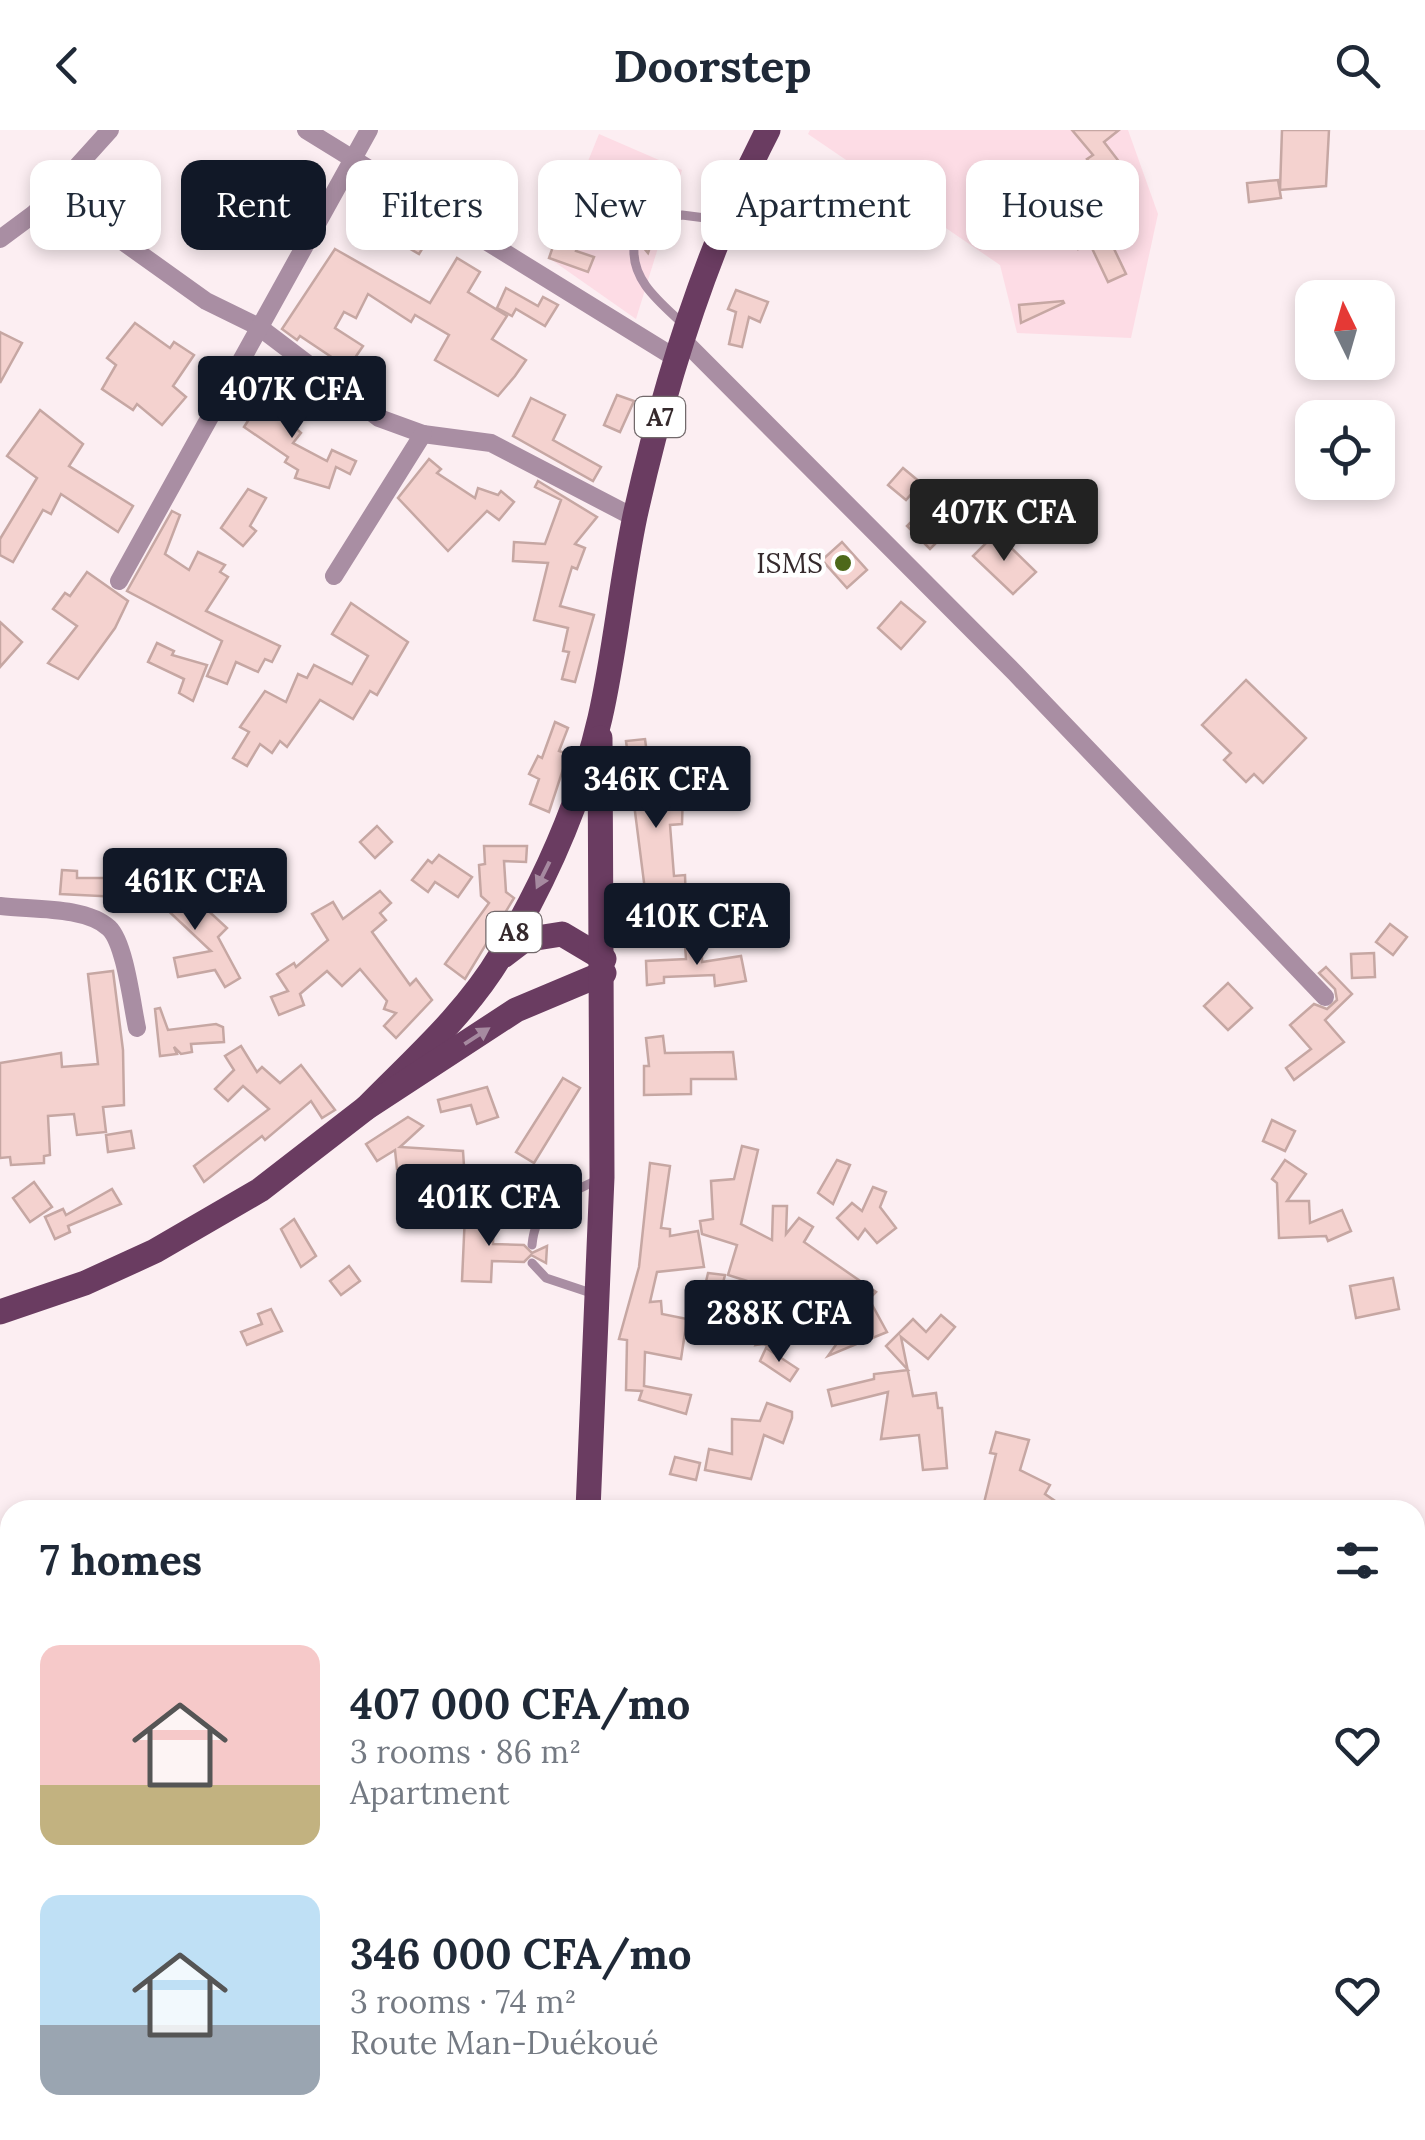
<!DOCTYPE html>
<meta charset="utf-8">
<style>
body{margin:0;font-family:Lora,serif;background:#f6f6f7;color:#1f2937;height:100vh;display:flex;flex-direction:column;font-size:38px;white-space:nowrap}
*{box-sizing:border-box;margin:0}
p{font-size:32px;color:#747a83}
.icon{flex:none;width:55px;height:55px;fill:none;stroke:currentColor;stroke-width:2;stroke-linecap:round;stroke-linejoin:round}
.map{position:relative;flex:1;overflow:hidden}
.panel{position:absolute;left:0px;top:1370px;width:1425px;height:640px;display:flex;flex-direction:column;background:#fff;border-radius:30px 30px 0 0;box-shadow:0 5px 15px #0003}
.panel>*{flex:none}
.banner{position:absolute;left:30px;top:30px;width:1365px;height:90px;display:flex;gap:20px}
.needle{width:65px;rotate:355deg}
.controls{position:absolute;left:1295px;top:150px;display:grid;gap:20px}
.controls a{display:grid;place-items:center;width:100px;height:100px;border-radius:20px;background:#fff;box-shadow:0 5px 15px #0003;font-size:50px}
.price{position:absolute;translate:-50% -85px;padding:0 22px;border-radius:10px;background:#111827;color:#fff;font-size:32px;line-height:65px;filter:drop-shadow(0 2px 5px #0008)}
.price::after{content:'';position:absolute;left:50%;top:60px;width:30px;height:22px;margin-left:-15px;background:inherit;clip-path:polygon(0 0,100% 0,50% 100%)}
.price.selected{background:#222;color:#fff}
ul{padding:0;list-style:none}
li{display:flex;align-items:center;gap:30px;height:250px;padding:0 40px}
li span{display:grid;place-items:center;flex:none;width:280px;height:200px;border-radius:20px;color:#555}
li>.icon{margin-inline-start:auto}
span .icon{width:120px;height:120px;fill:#fffc;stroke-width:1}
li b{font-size:42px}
h2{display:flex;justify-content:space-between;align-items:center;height:120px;padding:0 40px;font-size:42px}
.tag{padding:0 35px;border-radius:20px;background:#fff;box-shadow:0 5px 15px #0003;font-size:35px;line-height:90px}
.tag.selected{background:#111827;color:#fff}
header{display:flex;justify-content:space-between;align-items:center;height:130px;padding:0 40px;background:#fff;font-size:45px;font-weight:800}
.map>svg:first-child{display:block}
.built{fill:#fddce5}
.building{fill:#f4d2cf;stroke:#c6a7a3;stroke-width:2.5}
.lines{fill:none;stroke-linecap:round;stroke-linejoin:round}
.service{stroke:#a98ea3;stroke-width:9}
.minor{stroke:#a98ea3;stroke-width:18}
.primary{stroke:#6a3c61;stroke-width:25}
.oneway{fill:#a68aa0}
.poi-dot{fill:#4d6819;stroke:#fff;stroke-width:4}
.labels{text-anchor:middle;stroke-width:9;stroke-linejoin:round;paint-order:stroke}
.shield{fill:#fff;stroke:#72696b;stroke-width:2.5}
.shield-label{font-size:25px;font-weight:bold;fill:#35292c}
.poi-label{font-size:28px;fill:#35292c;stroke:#fff;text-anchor:end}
</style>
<header><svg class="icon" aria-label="back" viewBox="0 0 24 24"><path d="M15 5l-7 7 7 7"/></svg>Doorstep<svg class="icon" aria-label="search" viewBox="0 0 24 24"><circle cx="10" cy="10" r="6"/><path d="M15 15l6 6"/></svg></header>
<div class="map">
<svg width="1425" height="2010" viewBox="0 0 1425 2010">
<rect width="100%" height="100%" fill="#fceef2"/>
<g class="built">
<path d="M810,0H1128L1158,84L1131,208L1017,203L1000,135L808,4Z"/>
<path d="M599,4L682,40L636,189L549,128Z"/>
</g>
<g class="building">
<path d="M1072,0H1119L1104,12L1130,46L1112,60L1087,29L1093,25Z"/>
<path d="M1282,0H1329L1326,56L1280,60Z"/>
<path d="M1278,50L1281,68L1249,72L1247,53Z"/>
<path d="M1121,58L1136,81L1106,102L1126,144L1108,152L1089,112L1078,119L1063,97Z"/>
<path d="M579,69L594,75L576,121L594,127L588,142L549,128L562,91L569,94Z"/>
<path d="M380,76L430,106L419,124L402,114L406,108L373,89Z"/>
<path d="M618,90L633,96L638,106L655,103L648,123L637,110L627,115L611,109Z"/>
<path d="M335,119L430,173L457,128L480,142L468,162L507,186L492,209L526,230L515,246L498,266L435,230L449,205L415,185L411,192L368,164L356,188L344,182L335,198L363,216L348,238L300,206L297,210L282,199Z"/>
<path d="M506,158L538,176L543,167L558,175L545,196L516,179L512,186L497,178Z"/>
<path d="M736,160L768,172L760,192L749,187L742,217L729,214L736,182L728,179Z"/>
<path d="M1063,171L1064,173L1021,193L1019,175Z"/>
<path d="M135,193L170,218L174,212L194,225L173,256L186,267L162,295L137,274L133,280L102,259L116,235L107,228Z"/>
<path d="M0,202L22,213L0,253Z"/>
<path d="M258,256L285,276L280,284L301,303L293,313L327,331L332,320L356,331L350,344L336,337L329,358L295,348L298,340L285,332L288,327L244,297L255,280L245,273Z"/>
<path d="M617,265L634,271L620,302L604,295Z"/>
<path d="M531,268L565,285L553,310L601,337L593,351L513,306Z"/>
<path d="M40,280L83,314L69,336L133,376L118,402L61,364L51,384L43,380L13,432L0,425V409L37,348L7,326Z"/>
<path d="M429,329L441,339L437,343L475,368L478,358L498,365L501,361L514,372L499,390L487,381L448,421L398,368Z"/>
<path d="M903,338L921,353L906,370L888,355Z"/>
<path d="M538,351L597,387L575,414L585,418L577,439L572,437L560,476L594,485L575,552L562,549L569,522L563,521L568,498L534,490L548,433L513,431L514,412L545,414L561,370L535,357Z"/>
<path d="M248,359L266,368L250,396L256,401L243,416L221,398Z"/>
<path d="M927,376L950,399L930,419L907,396Z"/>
<path d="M172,381L180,385L165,424L189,440L198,422L225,435L220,442L228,447L206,481L280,516L272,532L265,529L258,542L236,532L227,554L207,546L222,511L127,461Z"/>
<path d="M996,403L1036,442L1013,464L973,426Z"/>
<path d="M842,412L867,440L847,458L822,430Z"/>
<path d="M87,442L128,471L115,498L78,549L48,533L77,496L53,479L65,463L70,466Z"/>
<path d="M901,472L925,492L901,519L878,498Z"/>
<path d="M351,473L408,512L377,565L370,561L353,589L320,570L287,617L280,611L272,623L260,614L247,636L233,628L249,602L240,597L265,561L286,572L298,544L307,548L314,535L352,554L368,526L332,504Z"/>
<path d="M0,492L22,512L0,537Z"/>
<path d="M157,513L174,521L172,525L207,535L193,571L179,563L184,549L148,532Z"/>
<path d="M1246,550L1306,608L1263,653L1254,644L1246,652L1224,630L1231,623L1202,595Z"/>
<path d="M555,592L568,598L559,621L568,624L549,682L530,674L539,649L529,644L538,626L542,628Z"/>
<path d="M645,609L652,661H683L682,694L670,695L674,746L685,745L686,774L647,776L626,611Z"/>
<path d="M377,696L392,712L375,728L360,712Z"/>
<path d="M484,716H527L526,732L504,731L506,762L514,768L465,849L445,834L489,773L481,766L479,735L485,734Z"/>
<path d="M439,725L472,747L458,767L435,752L428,762L412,750L428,730L432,733Z"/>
<path d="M62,740L77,741V748H121L120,767L60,764Z"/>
<path d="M176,751L227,798L218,807L240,848L225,857L215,840L178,847L174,828L211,821L159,772L153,778L138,763L150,752L164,766Z"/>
<path d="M380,761L391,773L380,783L386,790L372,802L410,855L416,849L432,870L396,908L384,896L396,883L384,879L387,871L360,839L342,856L327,841L300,864L304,875L279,885L271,867L288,861L277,844L294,833L296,837L328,810L312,784L333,772L343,789Z"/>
<path d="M1390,794L1407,807L1393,825L1376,812Z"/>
<path d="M702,814V832L741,826L746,851L715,856L714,845L664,847V853L647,855L646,831L686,829L685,815Z"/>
<path d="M1374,823L1375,847L1352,848L1351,824Z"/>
<path d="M1326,837L1352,864L1325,890L1344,912L1294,950L1286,938L1311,919L1290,895L1314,874L1327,879L1337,870L1335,859L1319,843Z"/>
<path d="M113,841L123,920L124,975L103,977L106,1002L77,1005L74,984L48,986L50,1025L44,1026V1033L11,1035L10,1027L0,1028V933L61,923L62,937L98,934L88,844Z"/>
<path d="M1228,853L1252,878L1228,900L1204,876Z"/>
<path d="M160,878L168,900L216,894L223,897L224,912L191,914L192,922L181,924L174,917L177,924L160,926L155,879Z"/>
<path d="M663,906L665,923L733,922L736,949H691V964L644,965V936H649L646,908Z"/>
<path d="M241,916L257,942L262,937L280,953L301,935L335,980L322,988L311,971L265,1010L262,1006L204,1052L194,1036L269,979L243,956L228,971L215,959L234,940L225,926Z"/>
<path d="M563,948L580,958L534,1033L516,1022Z"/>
<path d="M487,957L498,987L477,994L471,975L441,982L438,970Z"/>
<path d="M408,987L423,996L400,1017L463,1021L464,1036L397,1039L395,1020L377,1031L366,1014Z"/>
<path d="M1272,990L1295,1001L1285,1021L1263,1011Z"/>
<path d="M131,1001L134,1018L108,1022L106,1005Z"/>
<path d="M742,1016L758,1020L741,1094L772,1110L773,1076H787L786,1104L799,1088L813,1097L804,1112L876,1162L869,1169L887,1202L870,1209L869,1200L859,1213L828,1226L850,1195L822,1201L813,1157L774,1220L764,1214L756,1215L779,1180L775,1177L777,1172L747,1151L728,1145L737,1115L702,1104L700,1091L713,1089L711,1051L734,1049Z"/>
<path d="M837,1030L850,1035L833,1074L818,1063Z"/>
<path d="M1285,1030L1306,1044L1287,1071H1309L1310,1093L1342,1080L1351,1101L1328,1111L1326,1106L1279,1108L1277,1053L1272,1049Z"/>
<path d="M650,1033L670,1036L661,1098L670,1099V1106L698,1101L704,1137L657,1142L650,1172L661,1171L662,1184L687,1189L681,1229L645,1222L644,1256L691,1265L686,1284L639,1270L642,1261L626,1260L627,1210L619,1209L639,1137Z"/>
<path d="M34,1052L52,1077L30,1092L13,1068Z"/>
<path d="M873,1057L886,1062L880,1077L896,1098L877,1113L865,1099L858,1109L837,1088L852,1073L862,1081Z"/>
<path d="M112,1059L121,1074L68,1096L70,1102L55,1109L45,1087L63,1079L66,1085Z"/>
<path d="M465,1084L494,1085L493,1114L524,1115L532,1123L547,1116L546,1133L531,1125L524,1132L492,1131L491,1152L462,1151Z"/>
<path d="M294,1089L316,1126L301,1137L281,1099Z"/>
<path d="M349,1136L360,1151L341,1165L330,1151Z"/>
<path d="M708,1143L725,1145L717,1176L701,1173Z"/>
<path d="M1393,1148L1399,1179L1356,1188L1350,1156Z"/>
<path d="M271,1179L282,1201L247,1215L241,1202L262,1194L258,1184Z"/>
<path d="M941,1185L955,1197L928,1229L901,1207L913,1266L936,1263L938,1278H942L947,1338L923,1340L919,1305L881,1309L888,1262L832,1276L828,1260L874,1249V1244L908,1240L886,1216L913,1189L926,1202Z"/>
<path d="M766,1218L798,1239L790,1251L760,1231Z"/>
<path d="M767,1273L792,1282V1288L783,1313L764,1305L751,1349L705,1340L709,1319L732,1324V1289L760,1291Z"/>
<path d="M996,1302L1029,1310L1020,1340L1050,1355L1045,1364L1064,1377H983L996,1324L990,1323Z"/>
<path d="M675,1327L700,1333L696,1350L670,1344Z"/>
</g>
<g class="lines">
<g class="service">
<path d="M641,98L682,85L721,90"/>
<path d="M634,118C632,151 660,172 683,194"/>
<path d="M532,1115C536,1072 564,1067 599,1049"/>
<path d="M532,1133L546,1148L594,1164"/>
</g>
<g class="minor">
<path d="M306,0L677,229"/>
<path d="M35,83L94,91L206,171L259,197L379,288L423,304L491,313L635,388"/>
<path d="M0,109L35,83L110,0"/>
<path d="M684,211L1015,543L1325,867"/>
<path d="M334,446L423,304"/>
<path d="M119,451L369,0"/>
<path d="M0,776C30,780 85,776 109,798C125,813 132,875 137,898"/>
</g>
<g class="primary">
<path d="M503,826L524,810L562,804L604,829"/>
<path d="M366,978C413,930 466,884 501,825C544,753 581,670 600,588C615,522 621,453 635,386C664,255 706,120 768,0"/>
<path d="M0,1182L85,1153L155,1121L260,1060L366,978L516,880L604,843"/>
<path d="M588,1380L602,1047L600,608"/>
<path d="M441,2010L445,2000"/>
</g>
</g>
<defs><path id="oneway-solid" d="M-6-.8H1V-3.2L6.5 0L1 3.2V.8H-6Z" transform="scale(2.5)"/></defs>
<g class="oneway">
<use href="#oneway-solid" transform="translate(543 745) rotate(116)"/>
<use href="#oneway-solid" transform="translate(477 906) rotate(-33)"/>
</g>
<circle class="poi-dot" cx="843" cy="433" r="10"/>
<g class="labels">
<g class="shield">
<rect x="635" y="267" width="50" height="40" rx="8"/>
<rect x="486.5" y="782" width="55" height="40" rx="8"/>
</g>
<g class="shield-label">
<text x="660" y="296">A7</text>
<text x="514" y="811">A8</text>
</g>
<g class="poi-label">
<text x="823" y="443">ISMS</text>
</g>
</g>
</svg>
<div class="controls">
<a><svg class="needle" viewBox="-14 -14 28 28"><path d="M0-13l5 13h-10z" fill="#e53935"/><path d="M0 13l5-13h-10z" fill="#747a83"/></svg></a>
<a><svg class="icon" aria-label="locate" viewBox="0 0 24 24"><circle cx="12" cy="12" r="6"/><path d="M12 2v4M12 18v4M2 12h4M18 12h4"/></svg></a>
</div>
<b class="price" style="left:292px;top:311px">407K CFA</b>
<b class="price selected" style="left:1004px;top:434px">407K CFA</b>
<b class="price" style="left:656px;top:701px">346K CFA</b>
<b class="price" style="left:195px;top:803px">461K CFA</b>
<b class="price" style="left:697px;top:838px">410K CFA</b>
<b class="price" style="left:489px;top:1119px">401K CFA</b>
<b class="price" style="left:779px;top:1235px">288K CFA</b>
<div class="banner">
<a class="tag">Buy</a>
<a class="tag selected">Rent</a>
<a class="tag">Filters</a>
<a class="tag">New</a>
<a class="tag">Apartment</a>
<a class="tag">House</a>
</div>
<section class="panel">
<h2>7 homes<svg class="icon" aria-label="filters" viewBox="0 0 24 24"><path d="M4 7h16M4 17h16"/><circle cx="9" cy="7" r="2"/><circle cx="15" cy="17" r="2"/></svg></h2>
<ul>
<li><span style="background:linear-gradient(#f6c9c9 70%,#c2b280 0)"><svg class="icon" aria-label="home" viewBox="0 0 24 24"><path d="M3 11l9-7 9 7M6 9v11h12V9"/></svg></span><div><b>407 000 CFA/mo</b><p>3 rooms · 86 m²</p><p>Apartment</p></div><svg class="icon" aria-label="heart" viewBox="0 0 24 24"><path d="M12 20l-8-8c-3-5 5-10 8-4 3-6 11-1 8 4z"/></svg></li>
<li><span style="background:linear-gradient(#bfe0f5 65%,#9aa5b1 0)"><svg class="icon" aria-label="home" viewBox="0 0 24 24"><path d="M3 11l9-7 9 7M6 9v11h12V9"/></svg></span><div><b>346 000 CFA/mo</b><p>3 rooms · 74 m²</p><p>Route Man-Duékoué</p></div><svg class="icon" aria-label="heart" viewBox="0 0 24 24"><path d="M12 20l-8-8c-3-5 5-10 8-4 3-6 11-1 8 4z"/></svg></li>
</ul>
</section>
</div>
